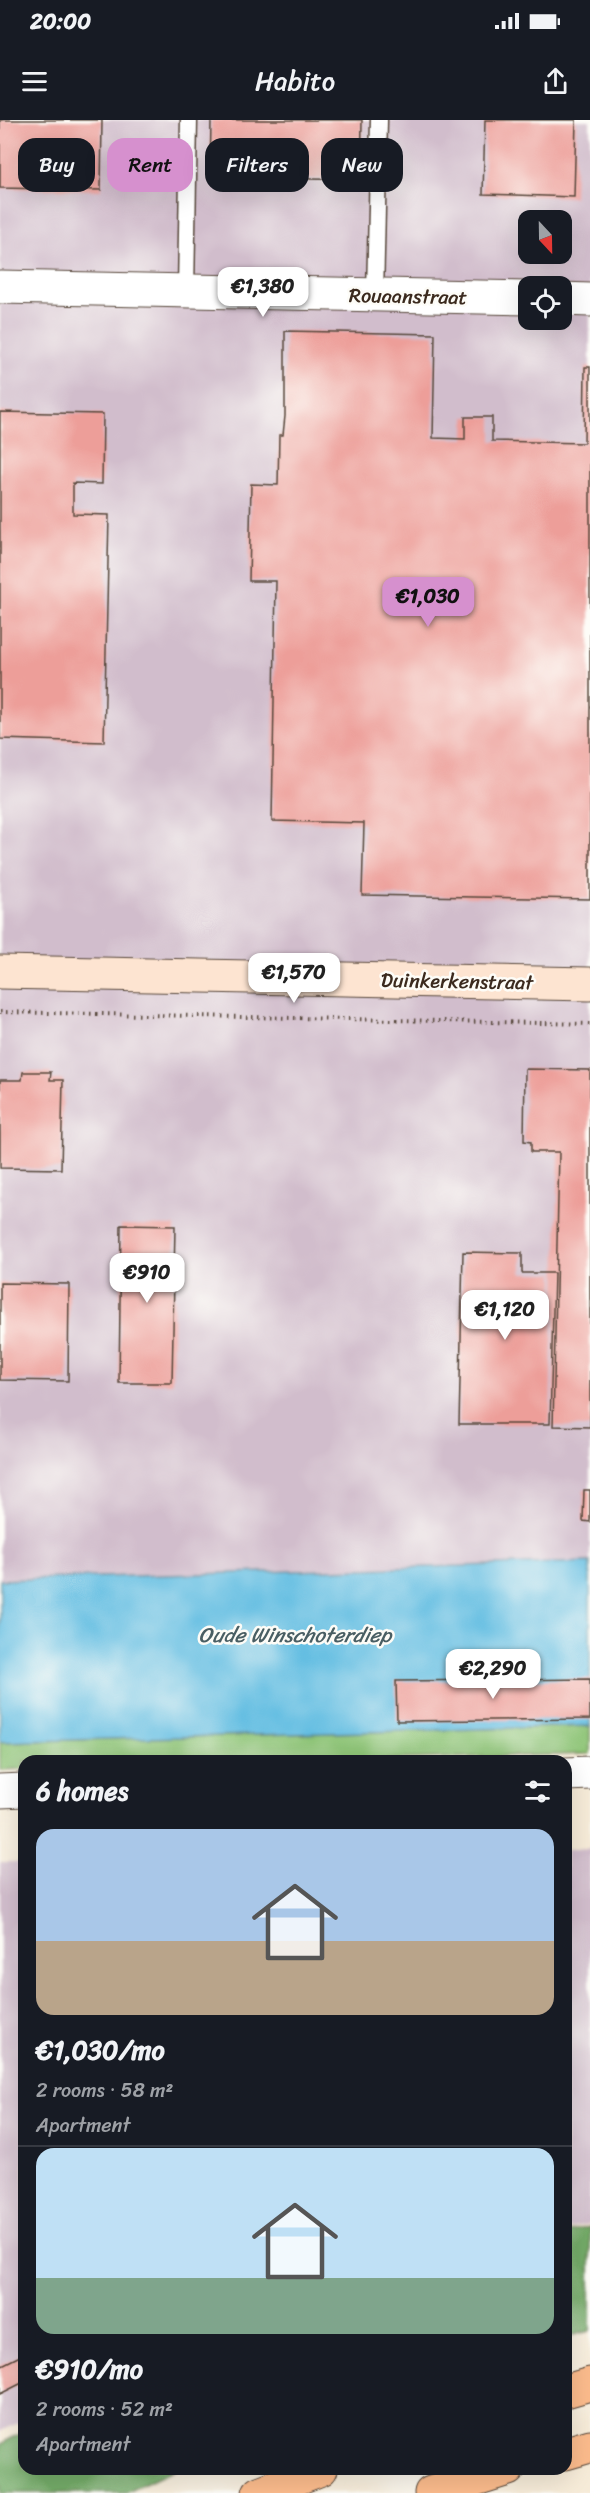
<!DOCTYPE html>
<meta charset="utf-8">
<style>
body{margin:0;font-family:Sriracha,sans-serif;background:#20242c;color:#f1f3f6;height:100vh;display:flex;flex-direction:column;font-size:22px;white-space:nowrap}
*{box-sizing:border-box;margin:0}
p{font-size:20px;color:#9ea1a6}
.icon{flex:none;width:33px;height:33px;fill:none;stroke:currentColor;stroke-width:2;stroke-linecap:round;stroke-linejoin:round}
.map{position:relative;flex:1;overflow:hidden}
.drawer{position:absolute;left:18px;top:1635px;width:554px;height:720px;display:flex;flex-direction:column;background:#171b24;border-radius:18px;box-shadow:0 6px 24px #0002}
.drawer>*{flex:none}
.guide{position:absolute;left:18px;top:18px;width:555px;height:54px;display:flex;gap:12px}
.needle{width:39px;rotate:158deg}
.tools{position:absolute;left:518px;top:90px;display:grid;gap:12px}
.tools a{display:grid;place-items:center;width:54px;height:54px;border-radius:12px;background:#171b24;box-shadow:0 6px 24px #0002;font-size:30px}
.price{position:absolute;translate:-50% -51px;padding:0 14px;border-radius:12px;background:#fff;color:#222;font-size:20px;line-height:39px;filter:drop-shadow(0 2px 3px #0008)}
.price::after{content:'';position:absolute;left:50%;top:36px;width:18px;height:14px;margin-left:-9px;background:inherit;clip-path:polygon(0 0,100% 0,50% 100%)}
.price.active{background:#d690ce;color:#111}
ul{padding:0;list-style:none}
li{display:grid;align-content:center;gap:12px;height:318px;padding:0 18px}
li+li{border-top:2px solid #363941}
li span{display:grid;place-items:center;height:186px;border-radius:18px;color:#555}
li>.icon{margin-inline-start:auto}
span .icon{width:108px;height:108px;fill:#fffc;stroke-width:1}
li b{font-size:26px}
h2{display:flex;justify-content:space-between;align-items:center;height:72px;padding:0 18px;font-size:26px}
.tag{padding:0 21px;border-radius:18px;background:#171b24;box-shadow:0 6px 24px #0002;font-size:21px;line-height:54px}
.tag.active{background:#d690ce;color:#111}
.status{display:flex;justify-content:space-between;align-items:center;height:42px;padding:0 30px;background:#171b24;direction:ltr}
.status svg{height:16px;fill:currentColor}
header{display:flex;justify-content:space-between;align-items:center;height:78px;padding:0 18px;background:#171b24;font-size:27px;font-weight:600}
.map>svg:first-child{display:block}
.industrial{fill:#d1bdcc;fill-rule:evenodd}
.green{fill:#8fc578;stroke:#65784b;stroke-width:1.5}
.forest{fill:#73aa68;stroke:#576a43;stroke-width:1.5}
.water{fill:#64bee2;stroke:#507480;stroke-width:1.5}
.building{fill:#ed9e99}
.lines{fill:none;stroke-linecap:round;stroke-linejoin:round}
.lane-casing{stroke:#57473a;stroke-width:19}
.street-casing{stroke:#57473a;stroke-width:35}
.secondary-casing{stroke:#57473a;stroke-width:35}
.highway-casing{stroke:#57473a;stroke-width:35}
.path{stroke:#57473a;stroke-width:4;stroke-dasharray:1.5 4.5;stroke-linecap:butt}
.lane{stroke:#fff;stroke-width:16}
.street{stroke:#fff;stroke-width:33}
.secondary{stroke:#fde4d1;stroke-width:33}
.highway{stroke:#fbbb8c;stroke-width:33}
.labels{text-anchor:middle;stroke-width:5;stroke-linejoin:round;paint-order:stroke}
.street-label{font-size:20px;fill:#3b2a1e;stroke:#fdfcf7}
.water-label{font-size:21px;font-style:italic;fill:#495e63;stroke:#fdfcf7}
</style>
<div class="status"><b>20:00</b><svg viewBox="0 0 49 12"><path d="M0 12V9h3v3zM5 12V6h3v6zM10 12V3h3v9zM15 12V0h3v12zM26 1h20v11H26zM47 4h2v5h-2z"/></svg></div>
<header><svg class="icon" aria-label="menu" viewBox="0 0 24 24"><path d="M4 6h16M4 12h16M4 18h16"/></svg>Habito<svg class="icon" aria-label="share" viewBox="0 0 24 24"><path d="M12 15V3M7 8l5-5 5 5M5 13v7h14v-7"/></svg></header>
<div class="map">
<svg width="590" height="2373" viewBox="0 0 590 2373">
<rect width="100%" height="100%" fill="#fdfcf7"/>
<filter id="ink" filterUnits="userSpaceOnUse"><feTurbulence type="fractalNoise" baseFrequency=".0167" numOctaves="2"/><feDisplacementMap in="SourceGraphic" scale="12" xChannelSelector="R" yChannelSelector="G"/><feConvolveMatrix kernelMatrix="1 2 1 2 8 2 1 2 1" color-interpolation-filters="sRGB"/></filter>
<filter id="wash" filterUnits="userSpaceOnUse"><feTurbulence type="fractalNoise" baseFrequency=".008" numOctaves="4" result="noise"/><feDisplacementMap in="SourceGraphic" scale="24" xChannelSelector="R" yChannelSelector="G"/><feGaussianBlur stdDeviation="1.35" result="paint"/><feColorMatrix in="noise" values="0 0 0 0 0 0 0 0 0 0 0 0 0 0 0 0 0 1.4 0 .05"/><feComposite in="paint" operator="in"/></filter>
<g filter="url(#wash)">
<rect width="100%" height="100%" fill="#f6ebd8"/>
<g class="industrial">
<path d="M0,0H590V1451L0,1471ZM528,100H561V134H528ZM528,166H561V200H528Z"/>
<path d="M590,1729V2104L566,2109V1730Z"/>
<path d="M0,1742H24V2300L0,2312Z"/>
</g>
<path class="green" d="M590,1606V1634L335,1641H24V1649L0,1650V1622Z"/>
<g class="forest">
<path d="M590,2107V2211L566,2217V2112Z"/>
<path d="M24,2312V2349H176L126,2373H0V2324Z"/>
</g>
<path class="water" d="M590,1442V1606L0,1622V1460Z"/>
<g id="blocks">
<g class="building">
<path d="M0,0H102L101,70L0,68Z"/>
<path d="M211,0H362L361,60L210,57Z"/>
<path d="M485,0H576L574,77L483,74Z"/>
<path d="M285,211L435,214L433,318L465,319V297H492V321L584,323L585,247H590V779L362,775L364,703L272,701L276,461H249L251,364L278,365L279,315H283L285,296Z"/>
<path d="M0,292L103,294L102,364L73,363V394L109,395L104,622L0,619Z"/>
<path d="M525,949L590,950V1307L553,1306L559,1032H531V1022L524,1021Z"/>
<path d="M23,952H51L50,960H63L61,1049L0,1048V960H22Z"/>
<path d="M121,1105L175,1106L172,1263H119Z"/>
<path d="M463,1132L522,1133V1153H554L550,1304H459Z"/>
<path d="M0,1163L69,1164L68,1261L0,1260Z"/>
<path d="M584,1370H590V1402L583,1401Z"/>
<path d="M590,1559V1599L397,1601L396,1561Z"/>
<path d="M24,2234V2262L0,2274V2246Z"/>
</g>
</g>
</g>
<g filter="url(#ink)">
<use href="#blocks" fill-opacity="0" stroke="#57473a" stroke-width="1.5"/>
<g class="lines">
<g class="lane-casing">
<g id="lane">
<path d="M186,171L189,0"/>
<path d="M375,175L379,0"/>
</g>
</g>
<g class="street-casing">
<g id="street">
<path d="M0,167L528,178"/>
<path d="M561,179L590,180"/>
<path d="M566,1654L590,1653"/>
<path d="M0,1671L24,1670"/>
</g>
</g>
<g class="secondary-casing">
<path id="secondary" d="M0,852L590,864"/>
</g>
<g class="highway-casing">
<g id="highway">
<path d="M566,2271L590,2264"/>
<path d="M566,2333L590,2326"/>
<path d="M259,2373L321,2349"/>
<path d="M431,2373L508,2349"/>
</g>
</g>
<path class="path" d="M0,892L590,904"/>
<use href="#lane" class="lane"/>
<use href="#street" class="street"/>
<use href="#secondary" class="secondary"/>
<use href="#highway" class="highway"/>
</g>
</g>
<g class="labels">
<g class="street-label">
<text transform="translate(408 176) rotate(1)" y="7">Rouaanstraat</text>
<text transform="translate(457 861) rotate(1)" y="7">Duinkerkenstraat</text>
</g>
<g class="water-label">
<text x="295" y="1522">Oude Winschoterdiep</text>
</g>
</g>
</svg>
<div class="tools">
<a><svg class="needle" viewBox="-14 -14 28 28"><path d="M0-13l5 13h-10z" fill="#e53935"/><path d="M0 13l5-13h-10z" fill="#9ea1a6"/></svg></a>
<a><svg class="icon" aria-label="locate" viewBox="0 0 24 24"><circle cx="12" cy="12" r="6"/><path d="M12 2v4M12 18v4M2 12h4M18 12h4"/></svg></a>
</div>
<b class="price" style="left:263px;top:198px">€1,380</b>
<b class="price active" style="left:428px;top:508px">€1,030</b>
<b class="price" style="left:294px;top:884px">€1,570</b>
<b class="price" style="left:147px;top:1184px">€910</b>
<b class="price" style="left:505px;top:1221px">€1,120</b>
<b class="price" style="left:493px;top:1580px">€2,290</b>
<div class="guide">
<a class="tag">Buy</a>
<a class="tag active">Rent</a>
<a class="tag">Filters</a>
<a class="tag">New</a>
</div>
<section class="drawer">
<h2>6 homes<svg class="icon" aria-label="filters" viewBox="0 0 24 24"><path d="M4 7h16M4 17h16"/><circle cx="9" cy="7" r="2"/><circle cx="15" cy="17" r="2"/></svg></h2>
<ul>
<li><span style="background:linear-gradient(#a9c7e8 60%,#b9a48a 0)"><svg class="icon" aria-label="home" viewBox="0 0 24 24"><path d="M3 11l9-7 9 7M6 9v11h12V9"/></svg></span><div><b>€1,030/mo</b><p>2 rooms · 58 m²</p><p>Apartment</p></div></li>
<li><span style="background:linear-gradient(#bfe0f5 70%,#7fa58c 0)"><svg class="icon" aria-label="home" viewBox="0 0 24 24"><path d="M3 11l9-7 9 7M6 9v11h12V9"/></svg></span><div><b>€910/mo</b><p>2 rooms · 52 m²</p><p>Apartment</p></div></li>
</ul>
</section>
</div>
